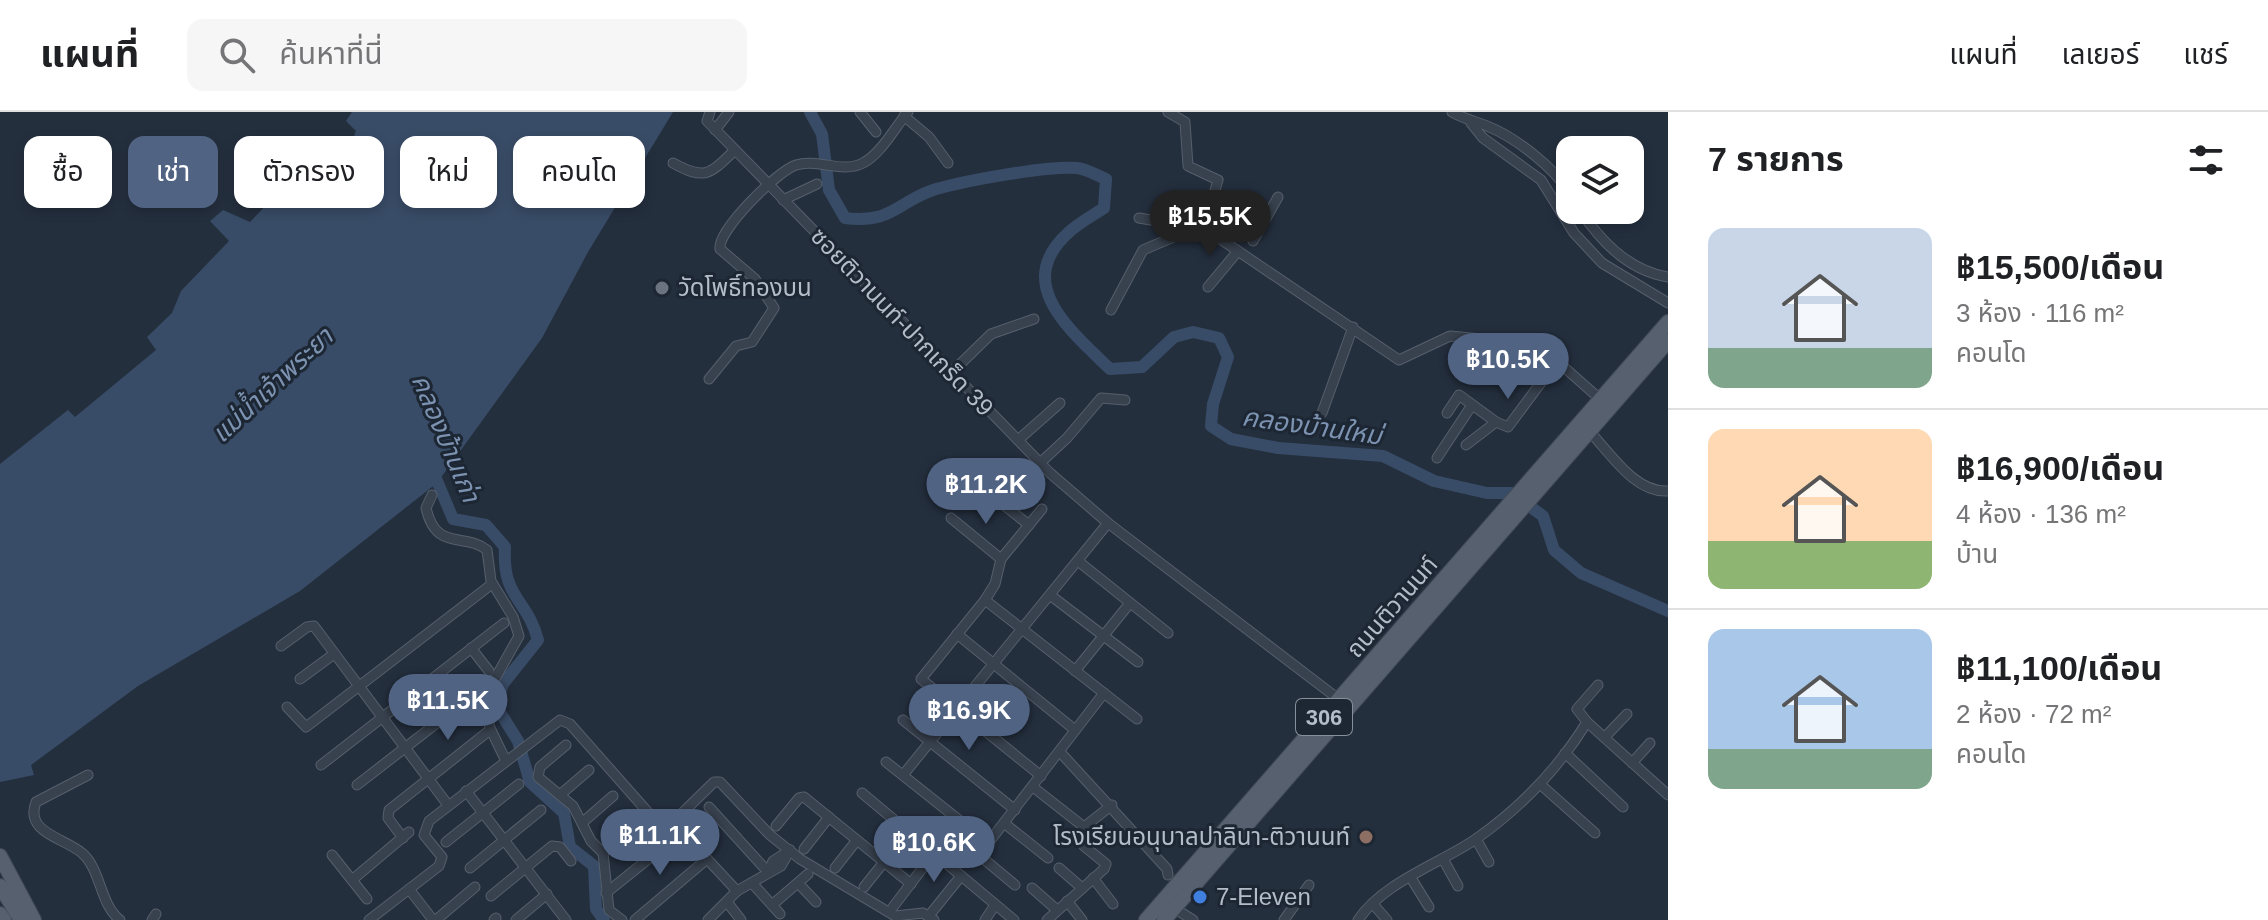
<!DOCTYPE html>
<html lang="th">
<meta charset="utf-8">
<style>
body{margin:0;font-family:Helvetica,"Noto Sans Thai",sans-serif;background:#f6f6f6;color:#202124;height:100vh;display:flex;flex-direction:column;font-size:30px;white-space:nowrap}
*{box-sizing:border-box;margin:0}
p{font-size:26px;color:#757577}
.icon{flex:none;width:44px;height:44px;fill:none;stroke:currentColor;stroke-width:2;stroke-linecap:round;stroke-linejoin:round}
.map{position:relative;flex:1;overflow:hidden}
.drawer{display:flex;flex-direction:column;background:#fff;width:600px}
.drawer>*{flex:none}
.guide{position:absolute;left:24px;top:24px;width:760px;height:72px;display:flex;gap:16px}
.buttons{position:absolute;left:1556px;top:24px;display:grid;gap:16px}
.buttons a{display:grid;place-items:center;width:88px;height:88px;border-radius:16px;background:#fff;box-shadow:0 4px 12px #0003;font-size:40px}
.price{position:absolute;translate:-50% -68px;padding:0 18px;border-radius:28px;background:#506383;color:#fff;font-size:26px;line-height:52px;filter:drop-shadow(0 2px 4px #0008)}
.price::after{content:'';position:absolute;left:50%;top:48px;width:24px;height:18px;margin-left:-12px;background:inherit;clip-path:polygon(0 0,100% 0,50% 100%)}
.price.active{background:#222;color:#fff}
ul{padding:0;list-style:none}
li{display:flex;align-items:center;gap:24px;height:200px;padding:0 40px}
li+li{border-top:2px solid #e0e0e0}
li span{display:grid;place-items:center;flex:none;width:224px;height:160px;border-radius:16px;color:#555}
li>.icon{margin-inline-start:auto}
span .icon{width:96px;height:96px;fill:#fffc;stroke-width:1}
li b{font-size:34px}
h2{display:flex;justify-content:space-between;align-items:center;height:96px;padding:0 40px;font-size:34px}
.chip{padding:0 28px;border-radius:16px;background:#fff;box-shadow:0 4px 12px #0003;font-size:28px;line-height:72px}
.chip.active{background:#506383;color:#fff}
header{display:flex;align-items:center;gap:48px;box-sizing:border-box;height:112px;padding:0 40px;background:#fff;border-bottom:2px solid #e0e0e0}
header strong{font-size:38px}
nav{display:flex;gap:44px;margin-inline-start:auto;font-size:28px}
.search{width:560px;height:72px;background:#f6f6f6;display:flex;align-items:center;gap:20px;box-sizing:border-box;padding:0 28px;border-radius:16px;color:#757577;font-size:30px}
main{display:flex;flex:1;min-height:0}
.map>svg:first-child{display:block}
.water{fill:#394c67}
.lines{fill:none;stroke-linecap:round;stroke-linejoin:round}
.river{stroke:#394c67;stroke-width:12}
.minor-casing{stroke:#565f6c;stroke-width:11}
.primary-casing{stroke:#414a57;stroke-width:16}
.minor{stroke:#38414e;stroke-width:9}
.primary{stroke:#56606e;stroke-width:14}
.worship-dot{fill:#6b7280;stroke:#1d2633;stroke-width:3}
.education-dot{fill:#8d6e63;stroke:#1d2633;stroke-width:3}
.shop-dot{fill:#3f7fe0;stroke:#1d2633;stroke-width:3}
.labels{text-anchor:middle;stroke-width:6;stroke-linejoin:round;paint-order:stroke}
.shield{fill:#1d2633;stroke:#878f9c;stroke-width:2}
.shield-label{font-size:22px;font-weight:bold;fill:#b4bcc9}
.poi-label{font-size:24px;fill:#b4bcc9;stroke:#1d2633;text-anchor:start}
.street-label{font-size:24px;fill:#b4bcc9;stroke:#1d2633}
.water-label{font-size:26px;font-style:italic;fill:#7c92b1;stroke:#1d2633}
</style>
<header>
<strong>แผนที่</strong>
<div class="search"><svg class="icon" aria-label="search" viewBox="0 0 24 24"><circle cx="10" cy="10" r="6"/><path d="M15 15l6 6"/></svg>ค้นหาที่นี่</div>
<nav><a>แผนที่</a><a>เลเยอร์</a><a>แชร์</a></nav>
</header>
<main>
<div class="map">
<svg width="1668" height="808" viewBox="0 0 1668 808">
<rect width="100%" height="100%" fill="#242f3e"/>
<path class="water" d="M352,0H673L588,140L542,226L437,371L300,479L138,574L31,653L34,663L0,670V352L68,298L75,305L156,238L147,225L172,201L181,179L229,129L210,109L223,98L250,110L271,88L295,93L321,50L341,54L356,19L346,9Z"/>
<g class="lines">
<g class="river">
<path d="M810,0L822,22L829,78L845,106C894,112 897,89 936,77C969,68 1045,54 1077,56C1087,57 1098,64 1106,67L1104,96C1092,104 1078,111 1068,121C1012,172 1071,219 1110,257L1142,255L1174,225L1193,220L1219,226L1228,245L1213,292L1211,314L1231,327L1278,336L1383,344L1434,369L1487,381H1511L1543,404L1554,438L1581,461L1668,499"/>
<path d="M432,357L453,407L486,413L505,435C502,487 527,486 538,528L503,572L496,594L518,629L530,670L564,701L570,735L594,754L596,797L604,808"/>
</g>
<g class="minor-casing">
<g id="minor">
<path d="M710,0L707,9L1050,361L1108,411L1341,589"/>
<path d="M860,0L876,20"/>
<path d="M1168,0L1185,10L1188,54L1218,68L1204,116L1399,248L1450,224L1492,228L1557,249L1600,287"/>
<path d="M1452,0C1464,7 1475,9 1487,14C1517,26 1553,55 1570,81"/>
<path d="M904,4L929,25L948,51"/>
<path d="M1471,11L1483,26L1541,68L1574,121L1602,151L1668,191"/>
<path d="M715,18L729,0"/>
<path d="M673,51C705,69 710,62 735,38"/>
<path d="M783,88L817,72"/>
<path d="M1580,98C1601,130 1630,159 1668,165"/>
<path d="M1139,106L1193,115"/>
<path d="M1253,129L1278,85"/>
<path d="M1208,175L1238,139"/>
<path d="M1111,198L1143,138L1197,115L1204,116"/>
<path d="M951,261L991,222L1034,207"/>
<path d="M709,267L736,234L752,230L774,196L755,167L720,137C717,119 777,59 796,53C817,46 842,62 863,51C881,42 895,15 908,0"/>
<path d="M1322,301L1353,215"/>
<path d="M1447,301L1459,283L1496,310"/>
<path d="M1590,320C1611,342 1635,381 1668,379"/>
<path d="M1018,328L1060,291"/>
<path d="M1466,333L1496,310L1508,315L1557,249"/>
<path d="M1437,346L1472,293"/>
<path d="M1040,351L1067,326L1101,286L1125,288"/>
<path d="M985,378L1029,413"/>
<path d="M432,383L426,396C436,440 464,420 487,438L491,469L513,505L519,524L483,588L490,616L506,649"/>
<path d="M951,406L1001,447"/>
<path d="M1078,449L1168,521"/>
<path d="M1050,483L1138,550"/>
<path d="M985,488L1137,607"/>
<path d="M957,522L1075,618"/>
<path d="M281,534L307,515L314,514L448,693"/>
<path d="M471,536L489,559"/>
<path d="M1075,559L1130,491"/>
<path d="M300,567L334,542"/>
<path d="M287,595L306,615L492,472"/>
<path d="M903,608L1015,698"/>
<path d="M1587,610L1577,597L1598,573"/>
<path d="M1605,625L1627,602"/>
<path d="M566,633L540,655L538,665L573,694L591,729L603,741L609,798L622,808"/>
<path d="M1060,640L1167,757L1168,763"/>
<path d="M1565,641L1623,695"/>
<path d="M886,650L988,731"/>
<path d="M1632,651L1650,631"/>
<path d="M321,653L504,511"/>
<path d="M88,663L36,690C24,721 65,726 82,741C101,757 100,793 120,808"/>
<path d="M903,663L1108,411"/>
<path d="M1041,664L921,567L985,488L995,472L1001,447L1042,397"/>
<path d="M357,673L477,580"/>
<path d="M1541,673L1595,721"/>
<path d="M1033,675L1084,715L1112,693"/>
<path d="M466,679L566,808"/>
<path d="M862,681L1014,808"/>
<path d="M561,682L589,658"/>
<path d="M709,695L768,760"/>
<path d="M583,710L613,684"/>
<path d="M1004,711L1048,746"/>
<path d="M776,714L799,686L804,685L911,772"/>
<path d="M403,726L388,706L389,698L490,618"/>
<path d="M1476,727L1489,750"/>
<path d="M446,730L519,672"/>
<path d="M804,737L829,705"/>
<path d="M603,741L636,710"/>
<path d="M332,743L367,787"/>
<path d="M1443,747L1458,774"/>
<path d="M470,756L541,698"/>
<path d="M835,756L857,728"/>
<path d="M1059,756L1082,776"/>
<path d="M768,760L773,749L790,738"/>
<path d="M1093,766L1113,792"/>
<path d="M1411,766L1429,795"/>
<path d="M352,768L409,720"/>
<path d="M752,771L780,802"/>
<path d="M798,771L816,790"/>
<path d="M1015,773L979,743L1104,581"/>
<path d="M864,775L884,750"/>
<path d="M1032,776L1057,798"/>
<path d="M409,777L433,808"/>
<path d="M606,781L682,720L737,779"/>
<path d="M491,784L552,734L560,735L571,749"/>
<path d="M1067,789L1082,808"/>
<path d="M727,790L741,808"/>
<path d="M1373,792L1387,808"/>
<path d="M772,793L808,762"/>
<path d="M893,795L934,741"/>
<path d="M1174,796L1193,808"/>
<path d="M932,800L961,764"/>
<path d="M152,808L156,802"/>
<path d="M369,808L439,754L442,745L424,723L429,709L560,608L570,612L661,715L669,714L714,670H720L770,723L800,747L895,804L923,801L934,808"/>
<path d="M436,808L475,775"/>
<path d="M494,808L496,806"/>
<path d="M516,808L547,782"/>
<path d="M635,808L707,747"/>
<path d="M708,808L737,779L781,754L790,738"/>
<path d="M985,808L995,793"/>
<path d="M1047,808L1104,757L1106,752L1084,734"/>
<path d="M1284,808L1309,773"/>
<path d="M1358,808C1384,770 1439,752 1476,727C1520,696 1558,657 1587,610L1668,683"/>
</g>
</g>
<g class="primary-casing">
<g id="primary">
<path d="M0,744L34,808"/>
<path d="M0,774L21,808"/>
<path d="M0,802L4,808"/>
<path d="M1146,808L1668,210"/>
<path d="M1164,808L1668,229"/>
</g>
</g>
<use href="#minor" class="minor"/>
<use href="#primary" class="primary"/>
</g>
<circle class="worship-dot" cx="662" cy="176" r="8"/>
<circle class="education-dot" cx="1366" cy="725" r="8"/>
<circle class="shop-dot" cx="1200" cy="785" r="8"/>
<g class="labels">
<rect class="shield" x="1296" y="587" width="56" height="36" rx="6"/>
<g class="shield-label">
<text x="1324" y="613">306</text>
</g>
<g class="poi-label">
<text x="678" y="184">วัดโพธิ์ทองบน</text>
<text x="1350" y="733" text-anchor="end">โรงเรียนอนุบาลปาลินา-ติวานนท์</text>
<text x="1216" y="793">7-Eleven</text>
</g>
<g class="street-label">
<text transform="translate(902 210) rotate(46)" y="8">ซอยติวานนท์-ปากเกร็ด 39</text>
<text transform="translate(1392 495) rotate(-49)" y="8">ถนนติวานนท์</text>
</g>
<g class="water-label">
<text transform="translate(272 273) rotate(-43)" y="9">แม่น้ำเจ้าพระยา</text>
<text transform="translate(1312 314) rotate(8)" y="9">คลองบ้านใหม่</text>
<text transform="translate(446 326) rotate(67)" y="9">คลองบ้านเก่า</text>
</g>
</g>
</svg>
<div class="buttons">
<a><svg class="icon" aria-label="layers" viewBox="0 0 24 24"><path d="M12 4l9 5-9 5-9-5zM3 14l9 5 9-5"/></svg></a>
</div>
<b class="price active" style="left:1210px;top:146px">฿15.5K</b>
<b class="price" style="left:1508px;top:289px">฿10.5K</b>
<b class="price" style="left:986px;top:414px">฿11.2K</b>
<b class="price" style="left:448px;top:630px">฿11.5K</b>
<b class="price" style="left:969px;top:640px">฿16.9K</b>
<b class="price" style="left:660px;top:765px">฿11.1K</b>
<b class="price" style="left:934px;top:772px">฿10.6K</b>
<div class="guide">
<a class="chip">ซื้อ</a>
<a class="chip active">เช่า</a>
<a class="chip">ตัวกรอง</a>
<a class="chip">ใหม่</a>
<a class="chip">คอนโด</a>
</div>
</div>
<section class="drawer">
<h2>7 รายการ<svg class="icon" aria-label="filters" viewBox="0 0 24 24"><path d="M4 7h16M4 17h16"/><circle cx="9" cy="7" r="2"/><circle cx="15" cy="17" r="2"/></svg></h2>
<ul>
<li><span style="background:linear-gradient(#c9d6e8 75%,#7fa58c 0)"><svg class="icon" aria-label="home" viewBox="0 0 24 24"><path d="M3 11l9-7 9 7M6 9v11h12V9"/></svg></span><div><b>฿15,500/เดือน</b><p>3 ห้อง · 116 m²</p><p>คอนโด</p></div></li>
<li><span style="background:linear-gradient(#ffd9b3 70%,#8fb573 0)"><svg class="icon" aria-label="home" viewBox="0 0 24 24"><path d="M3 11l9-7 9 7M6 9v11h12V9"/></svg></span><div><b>฿16,900/เดือน</b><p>4 ห้อง · 136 m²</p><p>บ้าน</p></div></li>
<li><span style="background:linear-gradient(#a9c7e8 75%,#7fa58c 0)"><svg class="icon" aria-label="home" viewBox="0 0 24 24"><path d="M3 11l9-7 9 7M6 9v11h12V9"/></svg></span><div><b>฿11,100/เดือน</b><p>2 ห้อง · 72 m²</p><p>คอนโด</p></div></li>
</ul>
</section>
</main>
